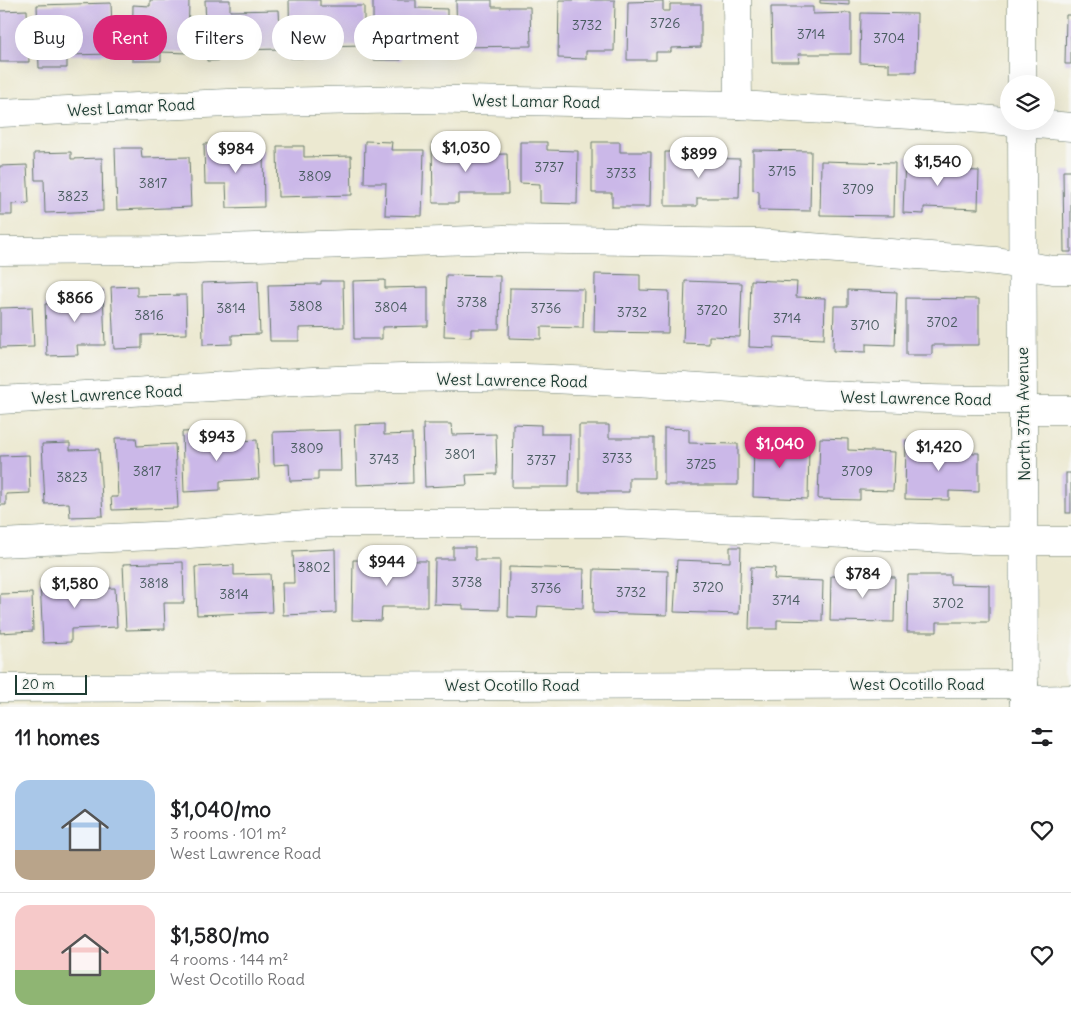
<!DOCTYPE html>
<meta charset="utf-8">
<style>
body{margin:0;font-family:Delius,sans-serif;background:#f6f6f6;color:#202124;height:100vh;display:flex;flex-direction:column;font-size:19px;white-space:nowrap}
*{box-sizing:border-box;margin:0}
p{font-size:16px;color:#757577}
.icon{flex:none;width:28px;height:28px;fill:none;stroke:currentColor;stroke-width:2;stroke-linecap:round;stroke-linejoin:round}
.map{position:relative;height:707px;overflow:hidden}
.side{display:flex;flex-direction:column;background:#fff;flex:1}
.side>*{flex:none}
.guide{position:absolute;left:15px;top:15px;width:500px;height:45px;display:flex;gap:10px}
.buttons{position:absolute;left:1000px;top:75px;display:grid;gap:10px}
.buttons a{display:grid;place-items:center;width:55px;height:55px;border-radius:50%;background:#fff;box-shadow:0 5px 20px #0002;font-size:25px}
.scale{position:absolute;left:15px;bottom:12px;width:72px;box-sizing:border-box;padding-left:5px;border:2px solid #1f3d34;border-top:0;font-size:14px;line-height:18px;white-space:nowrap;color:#1f3d34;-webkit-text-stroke:4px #f6f6f2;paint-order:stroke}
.price{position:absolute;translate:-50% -42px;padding:0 11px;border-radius:18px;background:#fff;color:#222;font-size:16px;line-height:32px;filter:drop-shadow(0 1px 2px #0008)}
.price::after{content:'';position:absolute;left:50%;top:30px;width:15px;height:11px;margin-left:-8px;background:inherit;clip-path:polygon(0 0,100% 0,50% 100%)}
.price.current{background:#db2777;color:#fff}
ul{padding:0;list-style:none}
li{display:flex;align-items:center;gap:15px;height:125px;padding:0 15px}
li+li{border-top:1px solid #e0e0e0}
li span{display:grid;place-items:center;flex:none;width:140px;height:100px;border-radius:15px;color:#555}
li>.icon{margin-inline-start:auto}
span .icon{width:60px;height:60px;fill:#fffc;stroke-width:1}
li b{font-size:21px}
h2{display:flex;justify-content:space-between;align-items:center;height:60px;padding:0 15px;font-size:21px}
.tag{padding:0 18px;border-radius:22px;background:#fff;box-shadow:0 5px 20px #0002;font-size:18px;line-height:45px}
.tag.current{background:#db2777;color:#fff}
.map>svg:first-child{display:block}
.building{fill:#cbb8e8}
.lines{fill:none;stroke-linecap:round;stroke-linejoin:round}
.minor-casing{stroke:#67796b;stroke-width:29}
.minor{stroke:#fff;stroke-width:28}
.labels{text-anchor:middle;stroke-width:4;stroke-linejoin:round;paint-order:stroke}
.number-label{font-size:14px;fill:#4a5c61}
.street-label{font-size:16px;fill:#1f3d34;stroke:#f6f6f2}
</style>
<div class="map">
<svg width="1071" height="707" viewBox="0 0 1071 707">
<rect width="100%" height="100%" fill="#f6f6f2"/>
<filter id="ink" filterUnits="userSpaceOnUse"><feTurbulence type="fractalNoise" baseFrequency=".02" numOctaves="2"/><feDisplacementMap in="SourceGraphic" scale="10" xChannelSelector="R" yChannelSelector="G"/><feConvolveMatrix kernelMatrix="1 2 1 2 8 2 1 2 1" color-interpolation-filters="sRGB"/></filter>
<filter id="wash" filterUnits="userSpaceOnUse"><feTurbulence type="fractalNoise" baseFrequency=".0096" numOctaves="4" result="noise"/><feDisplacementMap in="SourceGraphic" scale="20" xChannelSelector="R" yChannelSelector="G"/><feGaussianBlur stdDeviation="1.12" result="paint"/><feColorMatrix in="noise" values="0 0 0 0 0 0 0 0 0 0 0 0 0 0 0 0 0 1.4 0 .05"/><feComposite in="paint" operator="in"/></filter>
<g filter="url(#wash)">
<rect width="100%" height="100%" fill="#ece9d1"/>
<g id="blocks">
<g class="building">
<path d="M150,0H189L188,53L161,52V61H132L133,5L150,6Z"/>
<path d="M205,0H230V11L279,10L281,49L235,50V60L207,61Z"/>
<path d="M289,0H320V6H364V45L318,46V58H290Z"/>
<path d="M373,0H416V8L447,9V48H401V60H373Z"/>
<path d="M456,0H492V7H530L531,46L457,47Z"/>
<path d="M559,0H615L614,51H586V59L558,58Z"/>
<path d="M820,0H849V5L820,3Z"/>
<path d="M663,1V11H670V4H701V47L671,48V52H656V60H627L628,2Z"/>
<path d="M111,3L113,54L67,55V68H39L37,5Z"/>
<path d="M771,7H813V14L851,13V54H798L799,62H772Z"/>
<path d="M27,10L29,62H0V11Z"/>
<path d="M861,13L917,14L916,72H889V64L860,63Z"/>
<path d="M1066,15H1071V64H1065Z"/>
<path d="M365,141L392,142L391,150H424L422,216L385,215L386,183H364Z"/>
<path d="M432,142H459L460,155L507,154L508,194H458V203H433Z"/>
<path d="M520,142H547V150L578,151L577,204L540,203V184L520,183Z"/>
<path d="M592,142H620V152H651L650,207H612V193H592Z"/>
<path d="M233,143V150H263L264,207L227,208L226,184H205L204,144Z"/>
<path d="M277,146H304V157L351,156L352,195L278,197Z"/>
<path d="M115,148H141L142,158L189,157L191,207L117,210Z"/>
<path d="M753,150L811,151L810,211L759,210V191L753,190Z"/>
<path d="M71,152V159L102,158L103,211L45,213L44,180H35L34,153Z"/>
<path d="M665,152H696V158L740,159L739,198H697V206H665Z"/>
<path d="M905,156H934V169L979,171L978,209L924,207V214L903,213Z"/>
<path d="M821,161L895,163L894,216L820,215Z"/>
<path d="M27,165L29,203L12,204V215H0V166Z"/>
<path d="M1063,171H1071V252H1064Z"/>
<path d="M595,274L640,275V290L669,291L668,333L594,332Z"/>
<path d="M446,275L500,276L499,329H471V337L444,336Z"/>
<path d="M385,280V288L428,287V326L382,327V339H354L353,281Z"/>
<path d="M751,280L797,282L796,297L825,298L824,339L774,337V348L749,347Z"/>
<path d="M258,281L260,334L232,335V344L203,345L202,283Z"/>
<path d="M321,281H343L344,327L299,328V341H270L268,285L321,284Z"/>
<path d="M685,281L742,283L740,337L709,336V344L683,343Z"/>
<path d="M137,286V296L186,295L187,334L142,335V348L114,349L111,287Z"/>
<path d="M510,288L584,289L583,328L541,327V339L509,338Z"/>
<path d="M103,290L105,345H77L78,355L47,356L45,304L64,303V291Z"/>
<path d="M848,290L897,292L895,345L866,344V352L833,351L834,306H848Z"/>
<path d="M906,298L979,299V345H932V355H906Z"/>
<path d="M32,307L34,347L0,348V308Z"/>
<path d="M384,424V435L412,434L413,483L357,485L355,425Z"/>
<path d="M423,424H451L452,435L496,434L497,474L466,475L467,485L425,487Z"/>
<path d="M513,424L541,425V434H570L569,487H512Z"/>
<path d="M579,425H609V438H654V478H629V492H579Z"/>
<path d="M664,428L689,429V443L738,444V485H664Z"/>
<path d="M340,430L341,471H318V480L290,481L289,464L274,465L273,432Z"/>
<path d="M210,431L211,443L257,440L259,479L220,481V490L184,492L182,432Z"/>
<path d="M754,434H780V445L809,446L808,499L753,497Z"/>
<path d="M115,438H136L137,446L175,444L178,508L112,510L111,497H118Z"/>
<path d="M820,438L848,439V450L895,452L893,491L860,490V500L818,499Z"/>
<path d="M906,440L933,441L932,452L979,453V492L949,491V500L905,499Z"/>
<path d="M70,443V450L99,449L103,516L70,517L69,503L45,504L42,444Z"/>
<path d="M29,455L30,493L6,494V505H0V456Z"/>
<rect x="1066" y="473" width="5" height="40"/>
<path d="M453,547H475V560H500L499,610L463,609V605L434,604L435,559H453Z"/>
<path d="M730,547H741L739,614L674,612L677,560L730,562Z"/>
<path d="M335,549L336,613L283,615L282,583H294L293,551Z"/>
<path d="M353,560L427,561V607H382L381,621L352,620Z"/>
<path d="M183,562L184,603H164L165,629L126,630L123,564Z"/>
<path d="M234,565V575L270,574L272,612L197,615L195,567Z"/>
<path d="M509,567L584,569L583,608L538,606L537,618L508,617Z"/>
<path d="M751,567L775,568L774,579L823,581L822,621L777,620V629H749Z"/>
<path d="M594,569L668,571L667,615L593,613Z"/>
<path d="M908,575H950V584L989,585V622H937V632H907Z"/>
<path d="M831,576L895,577L894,622L830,621Z"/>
<path d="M84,580L85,589L115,588L117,627L71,629V642L43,643L40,581Z"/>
<path d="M32,593L33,631L0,633V594Z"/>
</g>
</g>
</g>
<g filter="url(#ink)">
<use href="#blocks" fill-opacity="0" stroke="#67796b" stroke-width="1"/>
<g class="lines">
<g class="minor-casing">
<g id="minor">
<path d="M737,0L738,105"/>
<path d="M1022,0V84"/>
<path d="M0,113L228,103L413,99L738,105L981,119L1071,127"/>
<path d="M1022,121L1024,707"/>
<path d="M0,251L160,250L504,239L758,243L996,261L1053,270H1071"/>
<path d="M0,400C175,391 350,373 525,378C691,383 857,402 1023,400"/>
<path d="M1023,410H1071"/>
<path d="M0,543L176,535L332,523H616L990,541H1071"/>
<path d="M0,688L1024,684"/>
<path d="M1024,700L1071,699"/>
</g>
</g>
<use href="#minor" class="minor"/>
</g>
</g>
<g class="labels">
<g class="number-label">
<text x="665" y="28">3726</text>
<text x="587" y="30">3732</text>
<text x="811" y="39">3714</text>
<text x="889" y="43">3704</text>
<text x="549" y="172">3737</text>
<text x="782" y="176">3715</text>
<text x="621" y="178">3733</text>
<text x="315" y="181">3809</text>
<text x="153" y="188">3817</text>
<text x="858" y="194">3709</text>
<text x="73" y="201">3823</text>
<text x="472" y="307">3738</text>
<text x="306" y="311">3808</text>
<text x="391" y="312">3804</text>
<text x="231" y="313">3814</text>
<text x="546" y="313">3736</text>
<text x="712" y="315">3720</text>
<text x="632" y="317">3732</text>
<text x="149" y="320">3816</text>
<text x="787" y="323">3714</text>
<text x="942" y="327">3702</text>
<text x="865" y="330">3710</text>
<text x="307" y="453">3809</text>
<text x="460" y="459">3801</text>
<text x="617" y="463">3733</text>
<text x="384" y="464">3743</text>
<text x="541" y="465">3737</text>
<text x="701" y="469">3725</text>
<text x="147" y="476">3817</text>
<text x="857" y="476">3709</text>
<text x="72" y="482">3823</text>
<text x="314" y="572">3802</text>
<text x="467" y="587">3738</text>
<text x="154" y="588">3818</text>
<text x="708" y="592">3720</text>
<text x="546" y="593">3736</text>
<text x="631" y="597">3732</text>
<text x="234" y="599">3814</text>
<text x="786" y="605">3714</text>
<text x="948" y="608">3702</text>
</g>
<g class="street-label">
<text transform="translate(536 101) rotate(1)" y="6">West Lamar Road</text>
<text transform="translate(131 107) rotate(-3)" y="6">West Lamar Road</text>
<text transform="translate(512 380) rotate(1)" y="6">West Lawrence Road</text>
<text transform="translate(107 394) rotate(-3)" y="6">West Lawrence Road</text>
<text transform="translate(916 398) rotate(1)" y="6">West Lawrence Road</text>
<text transform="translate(1023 414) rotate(-91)" y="6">North 37th Avenue</text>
<text x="917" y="690">West Ocotillo Road</text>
<text x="512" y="691">West Ocotillo Road</text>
</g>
</g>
</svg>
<div class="buttons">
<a><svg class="icon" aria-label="layers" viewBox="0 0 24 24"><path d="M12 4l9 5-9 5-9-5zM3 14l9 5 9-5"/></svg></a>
</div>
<div class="scale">20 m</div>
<b class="price" style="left:466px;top:173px">$1,030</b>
<b class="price" style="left:236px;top:174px">$984</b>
<b class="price" style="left:699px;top:179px">$899</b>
<b class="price" style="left:938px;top:187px">$1,540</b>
<b class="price" style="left:75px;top:323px">$866</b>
<b class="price" style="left:217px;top:462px">$943</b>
<b class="price current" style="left:780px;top:469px">$1,040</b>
<b class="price" style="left:939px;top:472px">$1,420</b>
<b class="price" style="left:387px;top:587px">$944</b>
<b class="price" style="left:863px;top:599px">$784</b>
<b class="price" style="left:75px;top:609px">$1,580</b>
<div class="guide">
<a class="tag">Buy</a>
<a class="tag current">Rent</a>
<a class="tag">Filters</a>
<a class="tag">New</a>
<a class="tag">Apartment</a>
</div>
</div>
<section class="side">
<h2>11 homes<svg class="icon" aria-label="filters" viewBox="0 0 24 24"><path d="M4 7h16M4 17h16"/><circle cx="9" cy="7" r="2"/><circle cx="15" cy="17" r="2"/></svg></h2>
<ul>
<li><span style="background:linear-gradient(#a9c7e8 70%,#b9a48a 0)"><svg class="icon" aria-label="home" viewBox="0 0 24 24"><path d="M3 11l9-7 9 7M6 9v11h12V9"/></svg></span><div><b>$1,040/mo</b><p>3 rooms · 101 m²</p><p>West Lawrence Road</p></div><svg class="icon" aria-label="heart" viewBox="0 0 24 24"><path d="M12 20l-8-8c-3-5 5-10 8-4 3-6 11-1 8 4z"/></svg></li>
<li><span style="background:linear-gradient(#f6c9c9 65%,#8fb573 0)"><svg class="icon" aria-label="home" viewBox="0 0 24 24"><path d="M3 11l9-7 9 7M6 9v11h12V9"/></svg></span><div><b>$1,580/mo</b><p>4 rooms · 144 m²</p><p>West Ocotillo Road</p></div><svg class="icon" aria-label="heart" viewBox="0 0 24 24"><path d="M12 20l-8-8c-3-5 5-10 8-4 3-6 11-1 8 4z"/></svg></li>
</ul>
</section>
